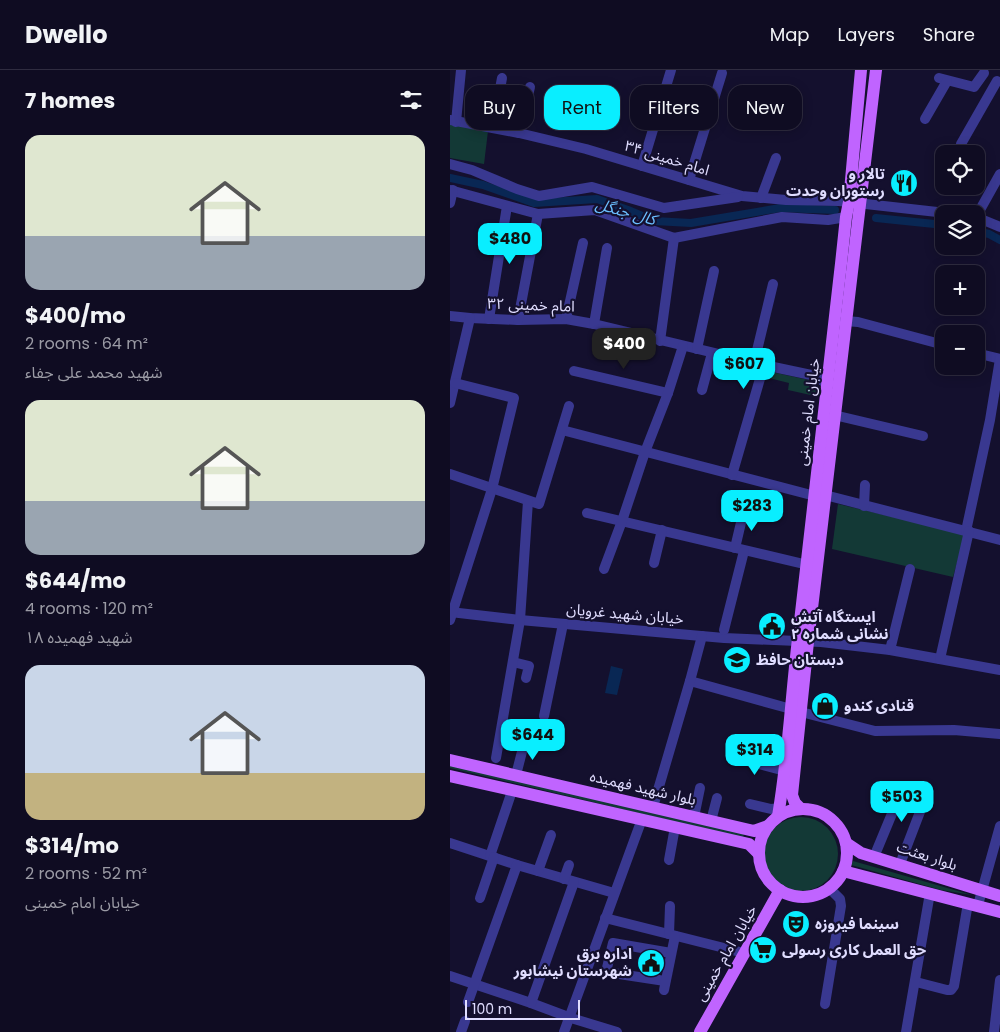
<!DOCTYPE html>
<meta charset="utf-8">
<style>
body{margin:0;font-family:Poppins,"Noto Sans Arabic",sans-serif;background:#18152a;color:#f1f3f6;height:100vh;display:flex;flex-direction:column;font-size:19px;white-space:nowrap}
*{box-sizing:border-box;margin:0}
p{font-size:16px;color:#9b9ba5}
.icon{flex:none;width:28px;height:28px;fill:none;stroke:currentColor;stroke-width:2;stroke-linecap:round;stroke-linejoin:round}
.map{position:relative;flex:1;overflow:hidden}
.side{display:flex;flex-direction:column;background:#0f0c22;width:450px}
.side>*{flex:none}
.top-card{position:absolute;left:15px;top:15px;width:460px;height:45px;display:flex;gap:10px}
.buttons{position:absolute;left:485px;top:75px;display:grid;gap:10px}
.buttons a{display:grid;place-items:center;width:50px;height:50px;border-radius:10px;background:#0f0c22;box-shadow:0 2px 12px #0003,0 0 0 1px #2f2c40;font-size:25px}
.scale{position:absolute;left:15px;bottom:12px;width:115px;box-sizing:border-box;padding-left:5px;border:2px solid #e0ddff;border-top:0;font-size:14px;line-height:18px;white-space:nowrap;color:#e0ddff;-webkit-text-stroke:4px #14102e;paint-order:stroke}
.price{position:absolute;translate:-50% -42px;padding:0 11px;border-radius:10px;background:#09eeff;color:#111;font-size:16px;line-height:32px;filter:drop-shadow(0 1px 2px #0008)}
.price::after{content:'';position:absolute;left:50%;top:30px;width:15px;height:11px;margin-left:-8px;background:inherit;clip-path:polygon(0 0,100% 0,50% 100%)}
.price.current{background:#222;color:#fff}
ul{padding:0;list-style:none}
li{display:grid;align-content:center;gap:10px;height:265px;padding:0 25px}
li span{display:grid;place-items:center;height:155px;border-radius:15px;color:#555}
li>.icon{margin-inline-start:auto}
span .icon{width:90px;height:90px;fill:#fffc;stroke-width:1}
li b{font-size:21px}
h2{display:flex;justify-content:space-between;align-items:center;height:60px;padding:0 25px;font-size:21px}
.pill{padding:0 18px;border-radius:15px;background:#0f0c22;box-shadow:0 2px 12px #0003,0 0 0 1px #2f2c40;font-size:18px;line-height:45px}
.pill.current{background:#09eeff;color:#111}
header{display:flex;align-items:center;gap:30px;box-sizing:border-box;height:70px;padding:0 25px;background:#0f0c22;border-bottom:1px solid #2f2c40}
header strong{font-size:24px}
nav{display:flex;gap:28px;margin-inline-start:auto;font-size:18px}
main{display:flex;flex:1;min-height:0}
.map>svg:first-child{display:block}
.green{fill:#133936}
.water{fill:#092754}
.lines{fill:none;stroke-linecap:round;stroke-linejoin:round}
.canal{stroke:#092754;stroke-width:8}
.minor{stroke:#393890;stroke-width:10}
.major{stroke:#c064ff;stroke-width:12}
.labels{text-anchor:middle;stroke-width:4.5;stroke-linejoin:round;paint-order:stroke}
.street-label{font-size:15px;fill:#e0ddff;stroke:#14102e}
.poi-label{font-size:15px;font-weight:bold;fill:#e0ddff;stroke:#14102e;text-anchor:start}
.water-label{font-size:16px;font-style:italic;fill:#6bbfff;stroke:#14102e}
</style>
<header>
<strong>Dwello</strong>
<nav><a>Map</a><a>Layers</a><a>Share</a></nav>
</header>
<main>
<section class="side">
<h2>7 homes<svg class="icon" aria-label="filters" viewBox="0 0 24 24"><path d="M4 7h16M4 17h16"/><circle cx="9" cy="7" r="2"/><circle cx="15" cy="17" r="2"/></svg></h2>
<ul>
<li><span style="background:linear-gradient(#dfe7d0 65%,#9aa5b1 0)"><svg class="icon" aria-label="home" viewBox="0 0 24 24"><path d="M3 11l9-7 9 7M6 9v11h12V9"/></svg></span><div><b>$400/mo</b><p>2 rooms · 64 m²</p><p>شهید محمد علی جفاء</p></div></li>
<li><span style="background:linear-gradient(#dfe7d0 65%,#9aa5b1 0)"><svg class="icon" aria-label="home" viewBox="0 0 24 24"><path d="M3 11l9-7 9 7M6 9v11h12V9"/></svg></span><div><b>$644/mo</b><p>4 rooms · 120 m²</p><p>شهید فهمیده ۱۸</p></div></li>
<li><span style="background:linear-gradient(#c9d6e8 70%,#c2b280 0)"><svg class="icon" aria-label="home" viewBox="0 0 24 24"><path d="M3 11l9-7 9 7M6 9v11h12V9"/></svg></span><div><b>$314/mo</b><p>2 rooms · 52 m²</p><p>خیابان امام خمینی</p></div></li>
</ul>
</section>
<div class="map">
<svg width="550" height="962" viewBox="0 0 550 962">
<rect width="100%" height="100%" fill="#14102e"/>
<g class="green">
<path d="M0,54L38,61L34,94L0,88Z"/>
<path d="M317,301L368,312L365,326L338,320L339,313L315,307Z"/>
<path d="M388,434L515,464L503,507L382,479Z"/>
<path d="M0,695L294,763L293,768L0,698Z"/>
<circle cx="351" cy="784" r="37"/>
<path d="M403,791L522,825L491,820L401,795Z"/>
</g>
<path class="water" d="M161,596L173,599L167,625L155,623Z"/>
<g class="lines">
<g class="canal">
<path d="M0,108L33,115L84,133L147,129L178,140L204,151L241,153L330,138L385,140"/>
<path d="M426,148L494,155"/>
<path d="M526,161L539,164L550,170"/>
</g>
<g class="minor">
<path d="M489,8L524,17L534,3"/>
<path d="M475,49L497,11"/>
<path d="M0,50L69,63L136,79L292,126L336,130L389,131L505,144"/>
<path d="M6,52L11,0"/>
<path d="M43,58L52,8"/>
<path d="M69,63L80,17"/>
<path d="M511,74L547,11"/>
<path d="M0,94L22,100L67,119L89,126L142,117L214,138L288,127"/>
<path d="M192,96L221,0"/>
<path d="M239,110L272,3"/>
<path d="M0,120L88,144L145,140L224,168L332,147L378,150L396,147"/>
<path d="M311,128L326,88"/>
<path d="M0,133L3,120"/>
<path d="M526,147L550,104"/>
<path d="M526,147L550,157"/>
<path d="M0,246L20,248L68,250L116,249L144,254L314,295L366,306L378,315"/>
<path d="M39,249L57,136"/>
<path d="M116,249L133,173"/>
<path d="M68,250L88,144"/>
<path d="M395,251L408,252L494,275"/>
<path d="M144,254L157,178"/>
<path d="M210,271L224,168"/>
<path d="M247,279L264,201"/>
<path d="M526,283L550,289"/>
<path d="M304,293L323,214"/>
<path d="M124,301L218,323"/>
<path d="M252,320L262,283"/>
<path d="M0,333L20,248"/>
<path d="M384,345L473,366"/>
<path d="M112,360L365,426"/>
<path d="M0,404L89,434L119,336"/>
<path d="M282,405L314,295"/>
<path d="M375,425L550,470"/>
<path d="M414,436L415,415"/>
<path d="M137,443L358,495"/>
<path d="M516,461L540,350L550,289"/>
<path d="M285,478L294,440"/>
<path d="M204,493L212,460"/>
<path d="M154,499L172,451L195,382L218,323L233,276"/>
<path d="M0,542L70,550L274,568L371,572L440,580L550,600"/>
<path d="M0,550L42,419L64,328L5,313"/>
<path d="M274,560L294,481"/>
<path d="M440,580L460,499"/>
<path d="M490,589L519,461"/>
<path d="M63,592L79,596L76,608"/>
<path d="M240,611L341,639"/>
<path d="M351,642L425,661L504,660L550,664"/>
<path d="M94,646L113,554"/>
<path d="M282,687L335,701"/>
<path d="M46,688L70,550L78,431"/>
<path d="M66,705L75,670"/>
<path d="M300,734L321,739L330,738"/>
<path d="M203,737L240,611L252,566"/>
<path d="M244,747L250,718"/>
<path d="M261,751L267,728"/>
<path d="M0,773L67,795L164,823"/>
<path d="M40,786L62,721"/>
<path d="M424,787L446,734"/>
<path d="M219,790L225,757"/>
<path d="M450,794L478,721"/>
<path d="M88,801L101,765"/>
<path d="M114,809L119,795"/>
<path d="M30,828L44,787"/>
<path d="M528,835L550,756"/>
<path d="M155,848L294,883"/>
<path d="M219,864L220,836"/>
<path d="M0,906L81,933L121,948L167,962"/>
<path d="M215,911L156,902L163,873L221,883"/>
<path d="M466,912L497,920H501L504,916L518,833"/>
<path d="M214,920L225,866"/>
<path d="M18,932L67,795"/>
<path d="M81,933L124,812"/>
<path d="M375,934L391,836L390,829L379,818"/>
<path d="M11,962L15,951"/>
<path d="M114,962L192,749"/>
<path d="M456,962L480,823"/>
<path d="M544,962L550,910"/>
</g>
<g class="major">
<path d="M0,690L304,761L318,756"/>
<path d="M0,706L299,774L309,784"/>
<path d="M351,739L345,733L342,725L358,572L426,0"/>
<circle cx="353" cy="783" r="44"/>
<path d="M328,746C338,688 341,628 348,569C365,429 381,288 396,147L399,132L411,0"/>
<path d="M396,773L411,783L550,826"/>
<path d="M393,801L550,842"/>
<path d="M250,962L330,820"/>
</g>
</g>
<defs>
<g id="restaurant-disc" transform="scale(1.4375)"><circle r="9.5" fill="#09eeff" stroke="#14102e"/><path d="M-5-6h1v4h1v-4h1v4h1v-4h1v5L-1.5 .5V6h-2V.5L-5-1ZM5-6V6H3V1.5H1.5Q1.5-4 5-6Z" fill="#111"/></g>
<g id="civic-disc" transform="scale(1.4375)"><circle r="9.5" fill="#09eeff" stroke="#14102e"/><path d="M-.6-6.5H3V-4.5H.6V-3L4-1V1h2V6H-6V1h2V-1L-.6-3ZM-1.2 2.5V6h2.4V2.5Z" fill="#111"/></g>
<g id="school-disc" transform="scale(1.4375)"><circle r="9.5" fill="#09eeff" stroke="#14102e"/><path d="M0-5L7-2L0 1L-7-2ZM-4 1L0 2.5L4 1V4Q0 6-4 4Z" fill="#111"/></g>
<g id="shop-disc" transform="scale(1.4375)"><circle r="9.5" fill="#09eeff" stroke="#14102e"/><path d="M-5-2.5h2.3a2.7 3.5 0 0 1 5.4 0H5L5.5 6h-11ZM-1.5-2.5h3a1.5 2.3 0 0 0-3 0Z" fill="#111"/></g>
<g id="theatre-disc" transform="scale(1.4375)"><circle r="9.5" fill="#09eeff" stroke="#14102e"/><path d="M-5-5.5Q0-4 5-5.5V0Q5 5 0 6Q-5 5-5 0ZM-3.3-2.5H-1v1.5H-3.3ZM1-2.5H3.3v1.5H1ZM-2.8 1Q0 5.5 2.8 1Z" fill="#111"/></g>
<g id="supermarket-disc" transform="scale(1.4375)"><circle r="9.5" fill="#09eeff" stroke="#14102e"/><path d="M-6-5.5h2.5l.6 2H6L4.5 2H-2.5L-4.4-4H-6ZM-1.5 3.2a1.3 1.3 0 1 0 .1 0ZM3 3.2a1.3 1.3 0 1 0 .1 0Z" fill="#111"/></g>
</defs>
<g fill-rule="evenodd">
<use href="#restaurant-disc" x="454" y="113"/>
<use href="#civic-disc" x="322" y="556"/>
<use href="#school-disc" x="287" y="590"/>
<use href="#shop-disc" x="375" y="636"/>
<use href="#theatre-disc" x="346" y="854"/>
<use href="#supermarket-disc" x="313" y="880"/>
<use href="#civic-disc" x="201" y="893"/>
</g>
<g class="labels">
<g class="street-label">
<text transform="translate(217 88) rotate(17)" y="5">امام خمینی ۳۴</text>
<text transform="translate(81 235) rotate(2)" y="5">امام خمینی ۳۲</text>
<text transform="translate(358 342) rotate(-83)" y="5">خیابان امام خمینی</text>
<text transform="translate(175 544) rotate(5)" y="5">خیابان شهید غرویان</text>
<text transform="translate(193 718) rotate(13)" y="5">بلوار شهید فهمیده</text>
<text transform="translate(477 786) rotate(18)" y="5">بلوار بعثت</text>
<text transform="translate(276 883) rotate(-60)" y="5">خیابان امام خمینی</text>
</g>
<g class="poi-label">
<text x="435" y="109" text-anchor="end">تالار و<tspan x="435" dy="17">رستوران وحدت</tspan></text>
<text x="341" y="552">ایستگاه آتش<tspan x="341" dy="17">نشانی شماره ۲</tspan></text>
<text x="306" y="595">دبستان حافظ</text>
<text x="394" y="641">قنادی کندو</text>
<text x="365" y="859">سینما فیروزه</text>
<text x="332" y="885">حق العمل کاری رسولی</text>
<text x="182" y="889" text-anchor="end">اداره برق<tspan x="182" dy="17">شهرستان نیشابور</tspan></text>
</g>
<g class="water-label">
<text transform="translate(176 141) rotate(16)" y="6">کال جنگل</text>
</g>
</g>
</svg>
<div class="buttons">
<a><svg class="icon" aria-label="locate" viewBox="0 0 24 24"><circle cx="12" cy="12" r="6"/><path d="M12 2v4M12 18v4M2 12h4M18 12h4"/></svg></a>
<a><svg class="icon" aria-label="layers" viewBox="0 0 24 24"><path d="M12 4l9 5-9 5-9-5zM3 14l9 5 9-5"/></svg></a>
<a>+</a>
<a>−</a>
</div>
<div class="scale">100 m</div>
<b class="price" style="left:60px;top:195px">$480</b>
<b class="price current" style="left:174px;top:300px">$400</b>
<b class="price" style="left:294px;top:320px">$607</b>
<b class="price" style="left:302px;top:462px">$283</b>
<b class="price" style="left:83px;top:691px">$644</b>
<b class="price" style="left:305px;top:706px">$314</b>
<b class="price" style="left:452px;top:753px">$503</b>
<div class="top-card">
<a class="pill">Buy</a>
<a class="pill current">Rent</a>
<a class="pill">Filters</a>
<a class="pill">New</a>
</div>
</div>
</main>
